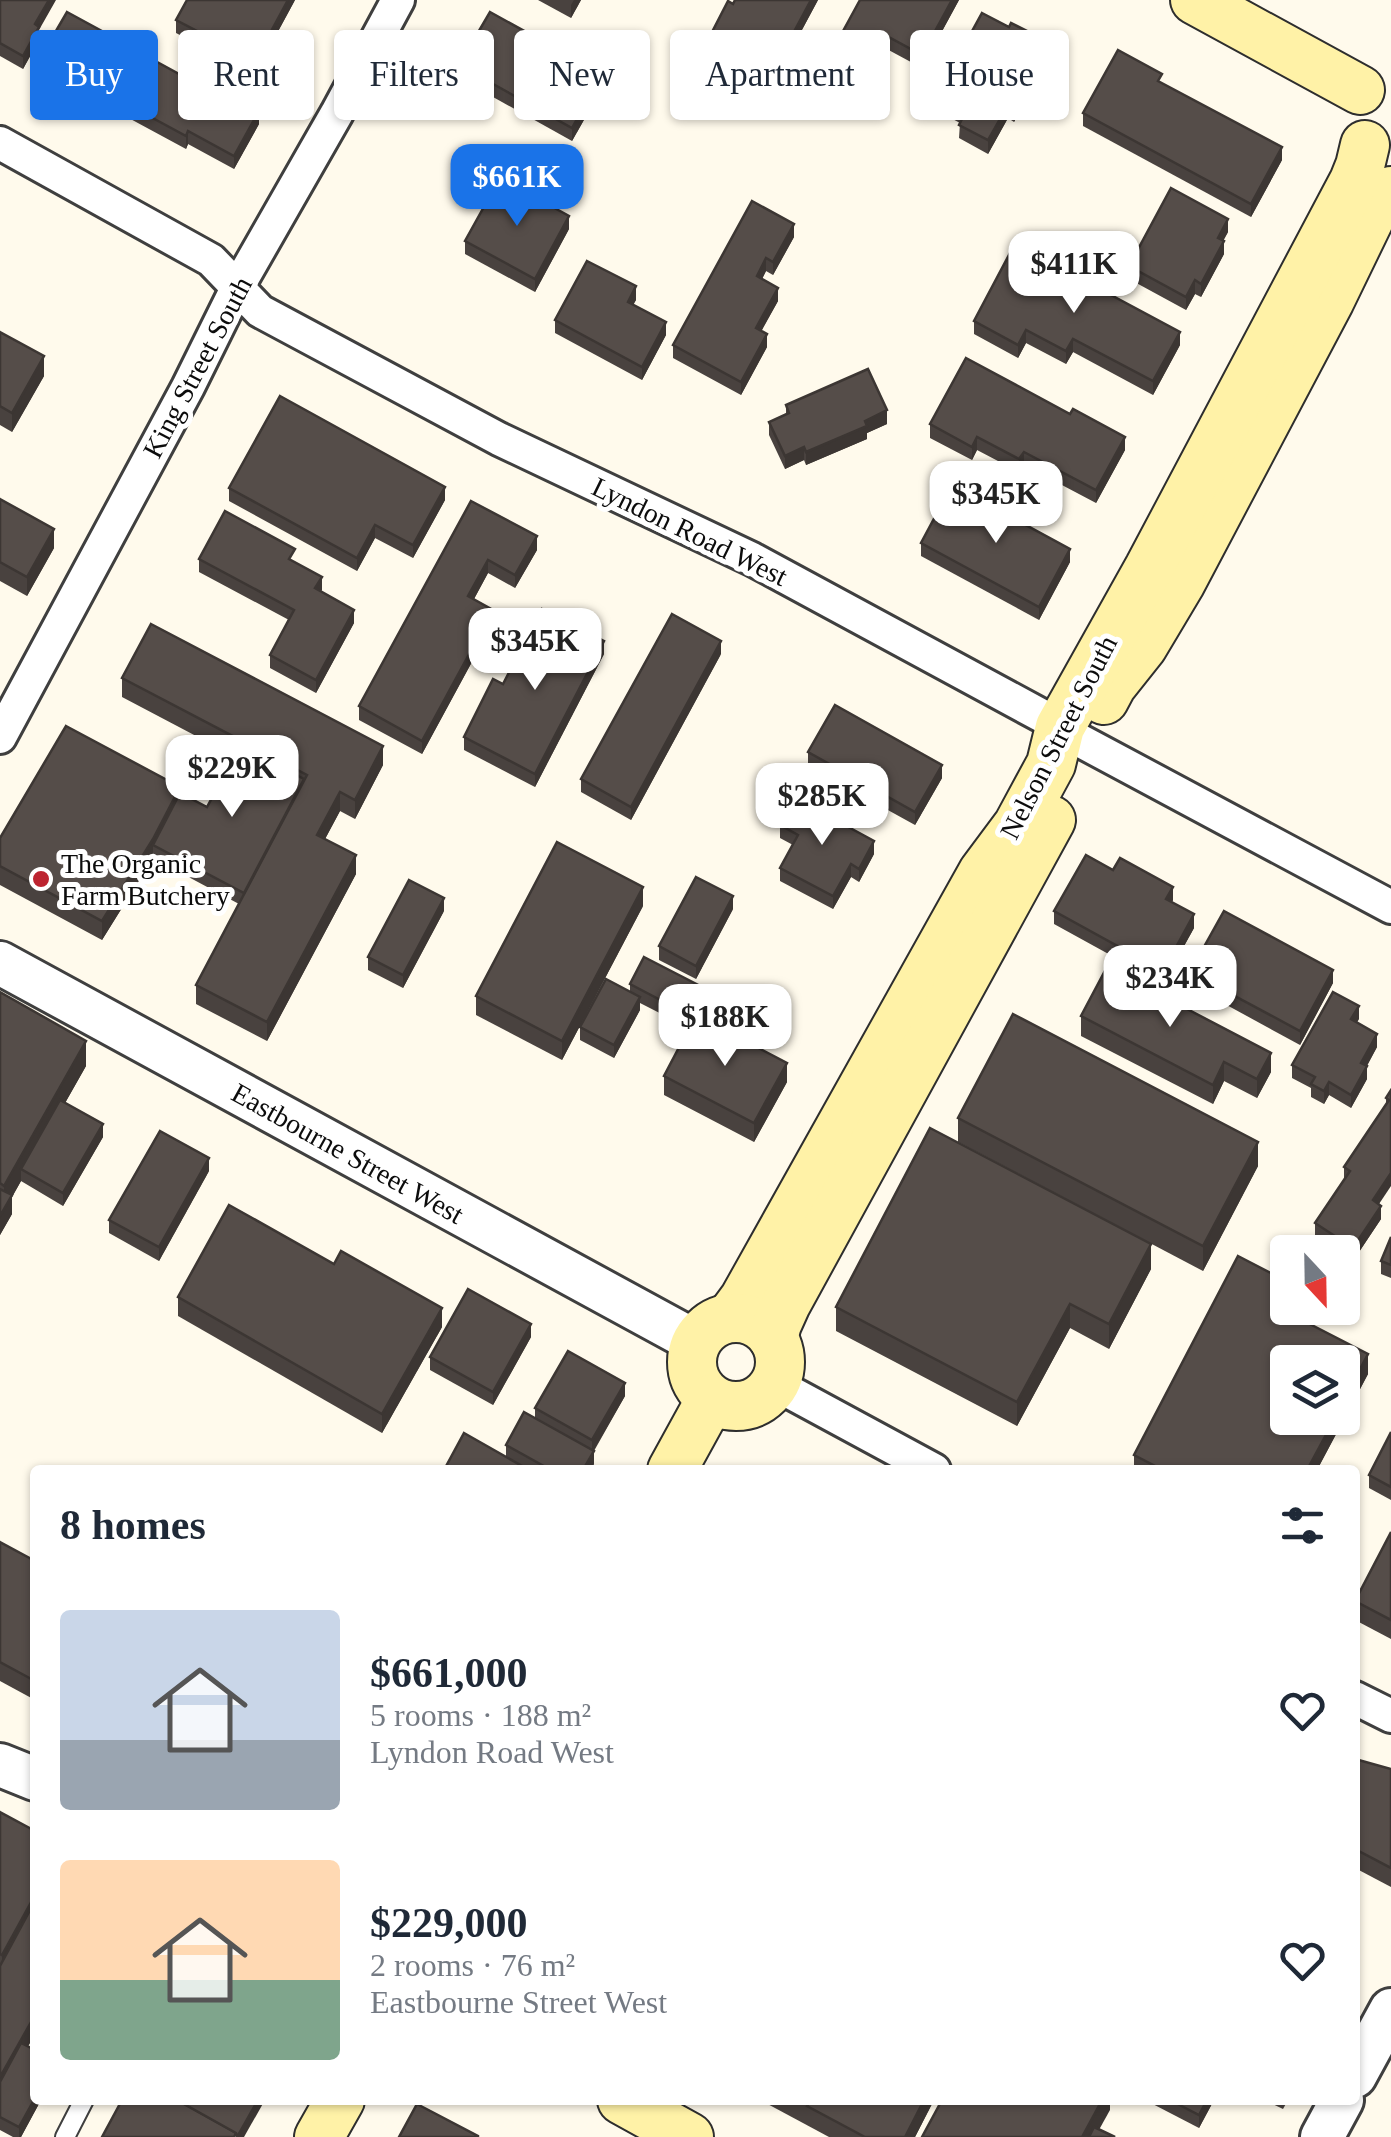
<!DOCTYPE html>
<meta charset="utf-8">
<style>
body{margin:0;font-family:"Times New Roman",serif;background:#f6f6f7;color:#1f2937;height:100vh;display:flex;flex-direction:column;font-size:38px;white-space:nowrap}
*{box-sizing:border-box;margin:0}
p{font-size:32px;color:#747a83}
.icon{flex:none;width:55px;height:55px;fill:none;stroke:currentColor;stroke-width:2;stroke-linecap:round;stroke-linejoin:round}
.map{position:relative;flex:1;overflow:hidden}
.panel{position:absolute;left:30px;top:1465px;width:1330px;height:640px;display:flex;flex-direction:column;background:#fff;border-radius:10px;box-shadow:0 2px 8px #0004}
.panel>*{flex:none}
.guide{position:absolute;left:30px;top:30px;width:1332px;height:90px;display:flex;gap:20px}
.needle{width:65px;rotate:158deg}
.fabs{position:absolute;left:1270px;top:1235px;display:grid;gap:20px}
.fabs a{display:grid;place-items:center;width:90px;height:90px;border-radius:10px;background:#fff;box-shadow:0 2px 8px #0004;font-size:50px}
.price{position:absolute;translate:-50% -85px;padding:0 22px;border-radius:20px;background:#fff;color:#222;font-size:32px;line-height:65px;filter:drop-shadow(0 2px 5px #0008)}
.price::after{content:'';position:absolute;left:50%;top:60px;width:30px;height:22px;margin-left:-15px;background:inherit;clip-path:polygon(0 0,100% 0,50% 100%)}
.price.active{background:#1a73e8;color:#fff}
ul{padding:0;list-style:none}
li{display:flex;align-items:center;gap:30px;height:250px;padding:0 30px}
li span{display:grid;place-items:center;flex:none;width:280px;height:200px;border-radius:10px;color:#555}
li>.icon{margin-inline-start:auto}
span .icon{width:120px;height:120px;fill:#fffc;stroke-width:1}
li b{font-size:42px}
h2{display:flex;justify-content:space-between;align-items:center;height:120px;padding:0 30px;font-size:42px}
.pill{padding:0 35px;border-radius:10px;background:#fff;box-shadow:0 2px 8px #0004;font-size:35px;line-height:90px}
.pill.active{background:#1a73e8;color:#fff}
.map>svg:first-child{display:block}
.lines{fill:none;stroke-linecap:round;stroke-linejoin:round}
.service-casing{stroke:#3f3f3f;stroke-width:22}
.minor-casing{stroke:#3f3f3f;stroke-width:38}
.tertiary-casing{stroke:#3f3f3f;stroke-width:48}
.secondary-casing{stroke:#2e2e2e;stroke-width:52}
.service{stroke:#fff;stroke-width:18}
.minor{stroke:#fff;stroke-width:32}
.tertiary{stroke:#fff;stroke-width:42}
.secondary{stroke:#fff2a7;stroke-width:48}
.wall{fill:#49423f}
.shaded-wall{fill:#3c3633}
.building{fill:#554d49;stroke:#3c3633;stroke-width:2.5}
.poi-dot{fill:#bd2430;stroke:#fff;stroke-width:4}
.labels{text-anchor:middle;stroke-width:10;stroke-linejoin:round;paint-order:stroke}
.street-label{font-size:28px;fill:#0c0c0c;stroke:#fff}
.poi-label{font-size:28px;fill:#0c0c0c;stroke:#fff;text-anchor:start}
</style>
<div class="map">
<svg width="1391" height="2137" viewBox="0 0 1391 2137">
<rect width="100%" height="100%" fill="#fffaec"/>
<g class="lines">
<g class="service-casing">
<path id="service" d="M65,2137L84,2100"/>
</g>
<g class="minor-casing">
<g id="minor">
<path d="M0,143L211,260L260,311L499,439L752,559L1046,718L1077,739L1391,907"/>
<path d="M0,737L188,387L237,288L337,113L398,0"/>
<path d="M775,1384L934,1470"/>
<path d="M1355,1698L1391,1716"/>
</g>
</g>
<g class="tertiary-casing">
<g id="tertiary">
<path d="M0,963L696,1342"/>
<path d="M0,1765L35,1779"/>
<path d="M1355,2076L1391,2010"/>
<path d="M1322,2137L1342,2100"/>
</g>
</g>
<g class="secondary-casing">
<g id="secondary">
<path d="M1195,0L1360,90"/>
<path d="M1104,700L1112,685L1143,646L1180,584L1330,300L1377,203L1391,191"/>
<path d="M730,1318L744,1299L983,872L1018,825L1051,764L1060,727L1149,568L1354,181L1360,166L1365,145"/>
<circle cx="736" cy="1362" r="44"/>
<path d="M773,1338L777,1324L786,1304L1051,820"/>
<path d="M672,1470L711,1399"/>
<path d="M622,2100L689,2137"/>
<path d="M319,2137L340,2100"/>
</g>
</g>
<use href="#service" class="service"/>
<use href="#minor" class="minor"/>
<use href="#tertiary" class="tertiary"/>
<use href="#secondary" class="secondary"/>
</g>
<g class="wall">
<path d="M0,0L39,30V40L23,69L0,56Z"/>
<path d="M295,0L255,74L176,33V20Z"/>
<path d="M538,0H581L571,18Z"/>
<path d="M818,0L789,54L772,45L756,75L709,51V38L733,4Z"/>
<path d="M860,0H959L922,68L883,47L868,74L836,57V44Z"/>
<path d="M1043,52L1035,66L1036,80L1014,122L1008,118L988,154L959,138L960,123L936,110V97Z"/>
<path d="M42,55H122L98,99L42,68Z"/>
<path d="M459,65L602,88L572,141L459,78Z"/>
<path d="M112,96L246,100L244,103L259,124L234,169L188,144L186,149L112,109Z"/>
<path d="M1083,113L1282,160L1251,217L1083,126Z"/>
<path d="M752,201L794,237L773,275L766,271L762,279L778,301L761,331L767,347L741,395L673,358V345Z"/>
<path d="M569,229L535,292L465,254V241Z"/>
<path d="M1228,232L1223,240L1224,254L1201,297L1195,294L1186,310L1129,279V266Z"/>
<path d="M636,300L633,304L666,335L642,380L555,333V320Z"/>
<path d="M974,321L1180,345L1153,395L1073,352L1066,364L1026,343L1018,358L974,334Z"/>
<path d="M0,332L44,376L12,432L0,425Z"/>
<path d="M786,405L887,424L867,433V439L806,465L804,460L785,469L769,435V422L786,414Z"/>
<path d="M930,424L1125,450L1096,503L1024,465L1019,472L977,450L972,460L930,438Z"/>
<path d="M229,488L445,500L413,558L375,538L357,571L229,501Z"/>
<path d="M0,499L54,548L27,596L0,581Z"/>
<path d="M471,501L537,550L515,588L488,573L474,599L493,623L422,754L359,720V706Z"/>
<path d="M921,543L1070,562L1039,620L921,556Z"/>
<path d="M199,559L295,562L321,591L354,623L316,693L270,668V655L289,620L199,572Z"/>
<path d="M604,654L535,787L464,750V737L503,684Z"/>
<path d="M721,654L631,820L581,792V779Z"/>
<path d="M122,678L383,765L355,819L340,811L325,839L356,874L267,1041L196,1004V985L239,904L153,858L102,940L0,885V838L180,793L207,807L234,756L122,697Z"/>
<path d="M808,752L942,778L915,825L808,766Z"/>
<path d="M780,825L874,854L859,882L851,877L833,909L780,881V868L793,845L780,838Z"/>
<path d="M1113,870L1173,900L1172,902L1194,928L1163,984L1054,924V911Z"/>
<path d="M643,906L562,1060L476,1015V996Z"/>
<path d="M733,909L696,979L659,960V946Z"/>
<path d="M444,911L403,988L368,970V957Z"/>
<path d="M1190,972L1333,983L1300,1045L1190,985Z"/>
<path d="M630,984L706,1002L698,1016L787,1082L754,1142L664,1095V1076L689,1028L640,1003V1010L614,1058L580,1040V1027L630,992Z"/>
<path d="M0,992L86,1066L65,1103L103,1137L63,1206L21,1181L12,1197V1214L0,1235Z"/>
<path d="M1081,1016L1271,1072L1257,1098L1224,1081L1213,1104L1081,1036Z"/>
<path d="M1359,1019L1357,1022L1377,1047L1367,1066V1079L1351,1108L1329,1095L1324,1104L1311,1097V1088L1292,1078V1065Z"/>
<path d="M1391,1090L1379,1204L1381,1219L1353,1261L1342,1254V1252H1340L1315,1237V1223L1344,1180V1167L1386,1105V1098Z"/>
<path d="M958,1118L1258,1166L1203,1271L958,1142Z"/>
<path d="M209,1171L159,1261L109,1233V1220Z"/>
<path d="M1391,1237V1278L1381,1274V1261Z"/>
<path d="M334,1264L442,1327L382,1433L178,1316V1297Z"/>
<path d="M1151,1269L1109,1349L1070,1328L1017,1426L836,1331V1307Z"/>
<path d="M1316,1308V1316L1312,1325L1368,1374L1317,1470H1134V1455Z"/>
<path d="M531,1337L493,1405L430,1370V1357Z"/>
<path d="M625,1396L594,1451V1464L590,1470H444L506,1457V1445L535,1418V1408Z"/>
<path d="M1391,1432V1500L1369,1488V1475Z"/>
<path d="M1391,1532V1639L1355,1620V1600Z"/>
<path d="M0,1542L35,1561V1700L0,1681Z"/>
<path d="M1355,1759L1391,1769V1887L1355,1868Z"/>
<path d="M0,1812L35,2034L28,2046L35,2100H41L21,2137H13L0,2130Z"/>
<path d="M760,2100H934L915,2137H829Z"/>
<path d="M1145,2100H1214L1199,2128Z"/>
<path d="M1264,2100H1288L1283,2109Z"/>
</g>
<g class="shaded-wall">
<path d="M49,0H56L39,30V40L23,69V56L35,24Z"/>
<path d="M288,0H295L255,74V61Z"/>
<path d="M574,0H581L571,18V5Z"/>
<path d="M811,0H818L789,54V41Z"/>
<path d="M952,0H959L922,68V55Z"/>
<path d="M772,32V45L756,75V62Z"/>
<path d="M883,34V47L868,74V61Z"/>
<path d="M1043,39V52L1030,77V64Z"/>
<path d="M122,42V55L98,99V86Z"/>
<path d="M1036,67V80L1014,122V108Z"/>
<path d="M602,74V88L572,141V128Z"/>
<path d="M246,87V100L238,113V100Z"/>
<path d="M1008,105V118L988,154V140Z"/>
<path d="M259,111V124L234,169V156Z"/>
<path d="M188,131V144L186,149V136Z"/>
<path d="M1282,147V160L1251,217V204Z"/>
<path d="M569,216V229L535,292V279Z"/>
<path d="M1228,219V232L1218,251V238Z"/>
<path d="M794,224V237L773,275V262Z"/>
<path d="M1224,241V254L1201,297V284Z"/>
<path d="M766,258V271L757,289V276Z"/>
<path d="M1195,280V294L1186,310V297Z"/>
<path d="M636,286V300L628,315V302Z"/>
<path d="M778,288V301L756,341V328Z"/>
<path d="M666,322V335L642,380V367Z"/>
<path d="M1026,330V343L1018,358V345Z"/>
<path d="M1180,332V345L1153,395V381Z"/>
<path d="M767,334V347L741,395V382Z"/>
<path d="M1073,339V352L1066,364V351Z"/>
<path d="M44,356V376L12,432V413Z"/>
<path d="M887,410V424L867,433V439L806,465V452Z"/>
<path d="M977,437V450L972,460V447Z"/>
<path d="M1125,437V450L1096,503V490Z"/>
<path d="M804,447V460L785,469V456Z"/>
<path d="M1024,452V465L1019,472V459Z"/>
<path d="M445,487V500L413,558V545Z"/>
<path d="M375,525V538L357,571V558Z"/>
<path d="M54,529V548L27,596V577Z"/>
<path d="M537,536V550L515,588V575Z"/>
<path d="M1070,549V562L1039,620V607Z"/>
<path d="M488,560V573L468,610V596Z"/>
<path d="M322,577V590L315,601V588Z"/>
<path d="M354,610V623L316,693V680Z"/>
<path d="M493,610V623L422,754V741Z"/>
<path d="M604,641V654L535,787V774Z"/>
<path d="M721,641V654L631,820V807Z"/>
<path d="M383,746V765L355,819V800Z"/>
<path d="M942,765V778L915,825V812Z"/>
<path d="M180,787V806L153,845V858L102,940V921Z"/>
<path d="M340,792V811L317,854V835Z"/>
<path d="M874,841V854L859,882V869Z"/>
<path d="M356,855V874L267,1041V1022Z"/>
<path d="M851,864V877L833,909V896Z"/>
<path d="M643,887V906L562,1060V1041Z"/>
<path d="M1173,887V900L1166,912V899Z"/>
<path d="M733,896V909L696,979V966Z"/>
<path d="M444,898V911L403,988V975Z"/>
<path d="M1194,914V928L1163,984V971Z"/>
<path d="M1333,970V983L1300,1045V1031Z"/>
<path d="M706,989V1002L691,1029V1016Z"/>
<path d="M640,997V1010L614,1058V1045Z"/>
<path d="M1359,1006V1019L1351,1032V1019Z"/>
<path d="M1377,1034V1047L1361,1076V1063Z"/>
<path d="M86,1041V1066L26,1172L21,1169V1181L12,1197V1214L0,1235V1216L4,1208V1186Z"/>
<path d="M1271,1053V1072L1257,1098V1079Z"/>
<path d="M1224,1062V1081L1213,1104V1085Z"/>
<path d="M787,1063V1082L754,1142V1123Z"/>
<path d="M1367,1066V1079L1351,1108V1095Z"/>
<path d="M1329,1082V1095L1324,1104V1091Z"/>
<path d="M103,1124V1137L63,1206V1193Z"/>
<path d="M1258,1142V1166L1203,1271V1246Z"/>
<path d="M209,1158V1171L159,1261V1247Z"/>
<path d="M1391,1173V1186L1373,1213V1200Z"/>
<path d="M1381,1206V1219L1353,1261V1248Z"/>
<path d="M1151,1244V1269L1109,1349V1324Z"/>
<path d="M1070,1304V1328L1017,1426V1402Z"/>
<path d="M442,1308V1327L382,1433V1414Z"/>
<path d="M1311,1308H1316V1316L1304,1340V1321Z"/>
<path d="M531,1324V1337L493,1405V1392Z"/>
<path d="M1368,1354V1374L1317,1470H1307L1335,1418H1342V1403Z"/>
<path d="M625,1383V1396L592,1453V1440Z"/>
<path d="M594,1451V1464L590,1470H583Z"/>
<path d="M35,1895V1920L2,1980V1955Z"/>
<path d="M35,2015V2034L0,2096V2077Z"/>
<path d="M35,2098V2100H41L21,2137H19V2127Z"/>
<path d="M258,2100H265L244,2137H237Z"/>
<path d="M924,2100H934L915,2137H905Z"/>
<path d="M1102,2100H1110V2110L1095,2137H1082Z"/>
<path d="M1207,2100H1214L1199,2128V2115Z"/>
</g>
<g class="building">
<path d="M0,0H49L35,24L39,27L23,56L0,43Z"/>
<path d="M187,0H288L255,61L176,20Z"/>
<path d="M735,0H811L789,41L772,32L756,62L709,38L728,1L733,4Z"/>
<path d="M860,0H952L922,55L883,34L868,61L836,44Z"/>
<path d="M67,12L122,42L98,86L42,55Z"/>
<path d="M490,12L602,74L572,128L459,65Z"/>
<path d="M982,13L1009,27L1011,23L1043,39L1030,64L1036,67L1014,108L1008,105L988,140L959,125L965,113L936,97Z"/>
<path d="M1118,50L1162,74L1158,81L1282,147L1251,204L1083,113Z"/>
<path d="M137,51L181,75L191,57L246,87L238,100L259,111L234,156L188,131L186,136L112,96Z"/>
<path d="M500,178L569,216L535,279L465,241Z"/>
<path d="M1171,188L1228,219L1218,238L1224,241L1201,284L1195,280L1186,297L1129,266Z"/>
<path d="M752,201L794,224L773,262L766,258L757,276L778,288L756,328L767,334L741,382L673,345Z"/>
<path d="M1010,253L1046,272L1051,263L1180,332L1153,381L1073,339L1066,351L1026,330L1018,345L974,321Z"/>
<path d="M587,261L636,286L628,302L666,322L642,367L555,320Z"/>
<path d="M0,332L44,356L12,413L0,406Z"/>
<path d="M966,358L1070,414L1073,409L1125,437L1096,490L1024,452L1019,459L977,437L972,447L930,424Z"/>
<path d="M868,369L887,410L865,421L867,426L806,452L804,447L785,456L769,422L789,413L786,405Z"/>
<path d="M280,396L445,487L413,545L375,525L357,558L229,488Z"/>
<path d="M952,485L1070,549L1039,607L921,543Z"/>
<path d="M0,499L54,529L27,577L0,562Z"/>
<path d="M471,501L537,536L515,575L488,560L468,596L493,610L422,741L359,706Z"/>
<path d="M225,511L295,549L289,559L322,577L315,588L354,610L316,680L270,655L294,610L199,559Z"/>
<path d="M542,609L604,641L535,774L464,737L493,679L503,684Z"/>
<path d="M672,614L721,641L631,807L581,779Z"/>
<path d="M151,624L383,746L355,800L340,792L317,835L356,855L267,1022L196,985L307,775L122,678Z"/>
<path d="M835,705L942,765L915,812L808,752Z"/>
<path d="M66,726L180,787L153,839L102,921L0,866V838Z"/>
<path d="M240,746L304,779L244,893L153,845L180,793L207,807Z"/>
<path d="M795,798L874,841L859,869L851,864L833,896L780,868L798,835L780,825Z"/>
<path d="M557,842L643,887L562,1041L476,996Z"/>
<path d="M1086,855L1113,870L1120,858L1173,887L1166,899L1194,914L1163,971L1054,911Z"/>
<path d="M696,877L733,896L696,966L659,946Z"/>
<path d="M409,880L444,898L403,975L368,957Z"/>
<path d="M1224,911L1333,970L1300,1031L1190,972Z"/>
<path d="M644,957L706,989L691,1016L630,984Z"/>
<path d="M1107,967L1271,1053L1257,1079L1224,1062L1213,1085L1081,1016Z"/>
<path d="M606,979L640,997L614,1045L580,1027Z"/>
<path d="M0,992L86,1041L4,1186L0,1183Z"/>
<path d="M1333,992L1359,1006L1351,1019L1377,1034L1361,1063L1367,1066L1351,1095L1329,1082L1324,1091L1311,1084L1315,1077L1292,1065Z"/>
<path d="M1013,1014L1258,1142L1203,1246L958,1118Z"/>
<path d="M696,1015L787,1063L754,1123L664,1076Z"/>
<path d="M1391,1090V1173L1373,1200L1381,1206L1353,1248L1315,1223L1350,1171L1344,1167L1389,1100L1386,1098Z"/>
<path d="M60,1100L103,1124L63,1193L21,1169Z"/>
<path d="M930,1128L1151,1244L1109,1324L1070,1304L1017,1402L836,1307Z"/>
<path d="M160,1131L209,1158L159,1247L109,1220Z"/>
<path d="M0,1189L12,1195L0,1216Z"/>
<path d="M229,1205L334,1264L341,1251L442,1308L382,1414L178,1297Z"/>
<path d="M1391,1237V1265L1381,1261Z"/>
<path d="M1238,1256L1288,1282V1308H1311L1304,1321L1368,1354L1342,1403V1362H1288V1418H1335L1307,1470H1163L1134,1455Z"/>
<path d="M468,1289L531,1324L493,1392L430,1357Z"/>
<path d="M568,1351L625,1383L592,1440L535,1408Z"/>
<path d="M524,1412L594,1451L583,1470H551L506,1445Z"/>
<path d="M1391,1432V1487L1369,1475Z"/>
<path d="M464,1433L529,1470H444Z"/>
<path d="M1391,1532V1620L1355,1601Z"/>
<path d="M0,1542L35,1561V1681L0,1662Z"/>
<path d="M1355,1759L1391,1769V1868L1355,1849Z"/>
<path d="M0,1812L35,1831V1895L2,1955L0,1954Z"/>
<path d="M35,1901V2015L0,2077V1966Z"/>
<path d="M21,2043L35,2050V2098L19,2127L0,2117V2082Z"/>
<path d="M122,2100H177L236,2133L234,2137H102Z"/>
<path d="M177,2100H258L237,2137L236,2133Z"/>
<path d="M811,2100H924L905,2137H865L807,2106Z"/>
<path d="M942,2100H1102L1082,2137H922Z"/>
<path d="M1170,2100H1207L1199,2115Z"/>
<path d="M417,2104L478,2136V2137H399Z"/>
<path d="M1094,2127L1115,2137H1089Z"/>
</g>
<circle class="poi-dot" cx="41" cy="879" r="10"/>
<g class="labels">
<g class="street-label">
<text transform="translate(197 367) rotate(-62)" y="10">King Street South</text>
<text transform="translate(690 531) rotate(26)" y="10">Lyndon Road West</text>
<text transform="translate(1058 737) rotate(-63)" y="10">Nelson Street South</text>
<text transform="translate(348 1153) rotate(29)" y="10">Eastbourne Street West</text>
</g>
<g class="poi-label">
<text x="61" y="873">The Organic<tspan x="61" dy="32">Farm Butchery</tspan></text>
</g>
</g>
</svg>
<div class="fabs">
<a><svg class="needle" viewBox="-14 -14 28 28"><path d="M0-13l5 13h-10z" fill="#e53935"/><path d="M0 13l5-13h-10z" fill="#747a83"/></svg></a>
<a><svg class="icon" aria-label="layers" viewBox="0 0 24 24"><path d="M12 4l9 5-9 5-9-5zM3 14l9 5 9-5"/></svg></a>
</div>
<b class="price active" style="left:517px;top:229px">$661K</b>
<b class="price" style="left:1074px;top:316px">$411K</b>
<b class="price" style="left:996px;top:546px">$345K</b>
<b class="price" style="left:535px;top:693px">$345K</b>
<b class="price" style="left:232px;top:820px">$229K</b>
<b class="price" style="left:822px;top:848px">$285K</b>
<b class="price" style="left:1170px;top:1030px">$234K</b>
<b class="price" style="left:725px;top:1069px">$188K</b>
<div class="guide">
<a class="pill active">Buy</a>
<a class="pill">Rent</a>
<a class="pill">Filters</a>
<a class="pill">New</a>
<a class="pill">Apartment</a>
<a class="pill">House</a>
</div>
<section class="panel">
<h2>8 homes<svg class="icon" aria-label="filters" viewBox="0 0 24 24"><path d="M4 7h16M4 17h16"/><circle cx="9" cy="7" r="2"/><circle cx="15" cy="17" r="2"/></svg></h2>
<ul>
<li><span style="background:linear-gradient(#c9d6e8 65%,#9aa5b1 0)"><svg class="icon" aria-label="home" viewBox="0 0 24 24"><path d="M3 11l9-7 9 7M6 9v11h12V9"/></svg></span><div><b>$661,000</b><p>5 rooms · 188 m²</p><p>Lyndon Road West</p></div><svg class="icon" aria-label="heart" viewBox="0 0 24 24"><path d="M12 20l-8-8c-3-5 5-10 8-4 3-6 11-1 8 4z"/></svg></li>
<li><span style="background:linear-gradient(#ffd9b3 60%,#7fa58c 0)"><svg class="icon" aria-label="home" viewBox="0 0 24 24"><path d="M3 11l9-7 9 7M6 9v11h12V9"/></svg></span><div><b>$229,000</b><p>2 rooms · 76 m²</p><p>Eastbourne Street West</p></div><svg class="icon" aria-label="heart" viewBox="0 0 24 24"><path d="M12 20l-8-8c-3-5 5-10 8-4 3-6 11-1 8 4z"/></svg></li>
</ul>
</section>
</div>
